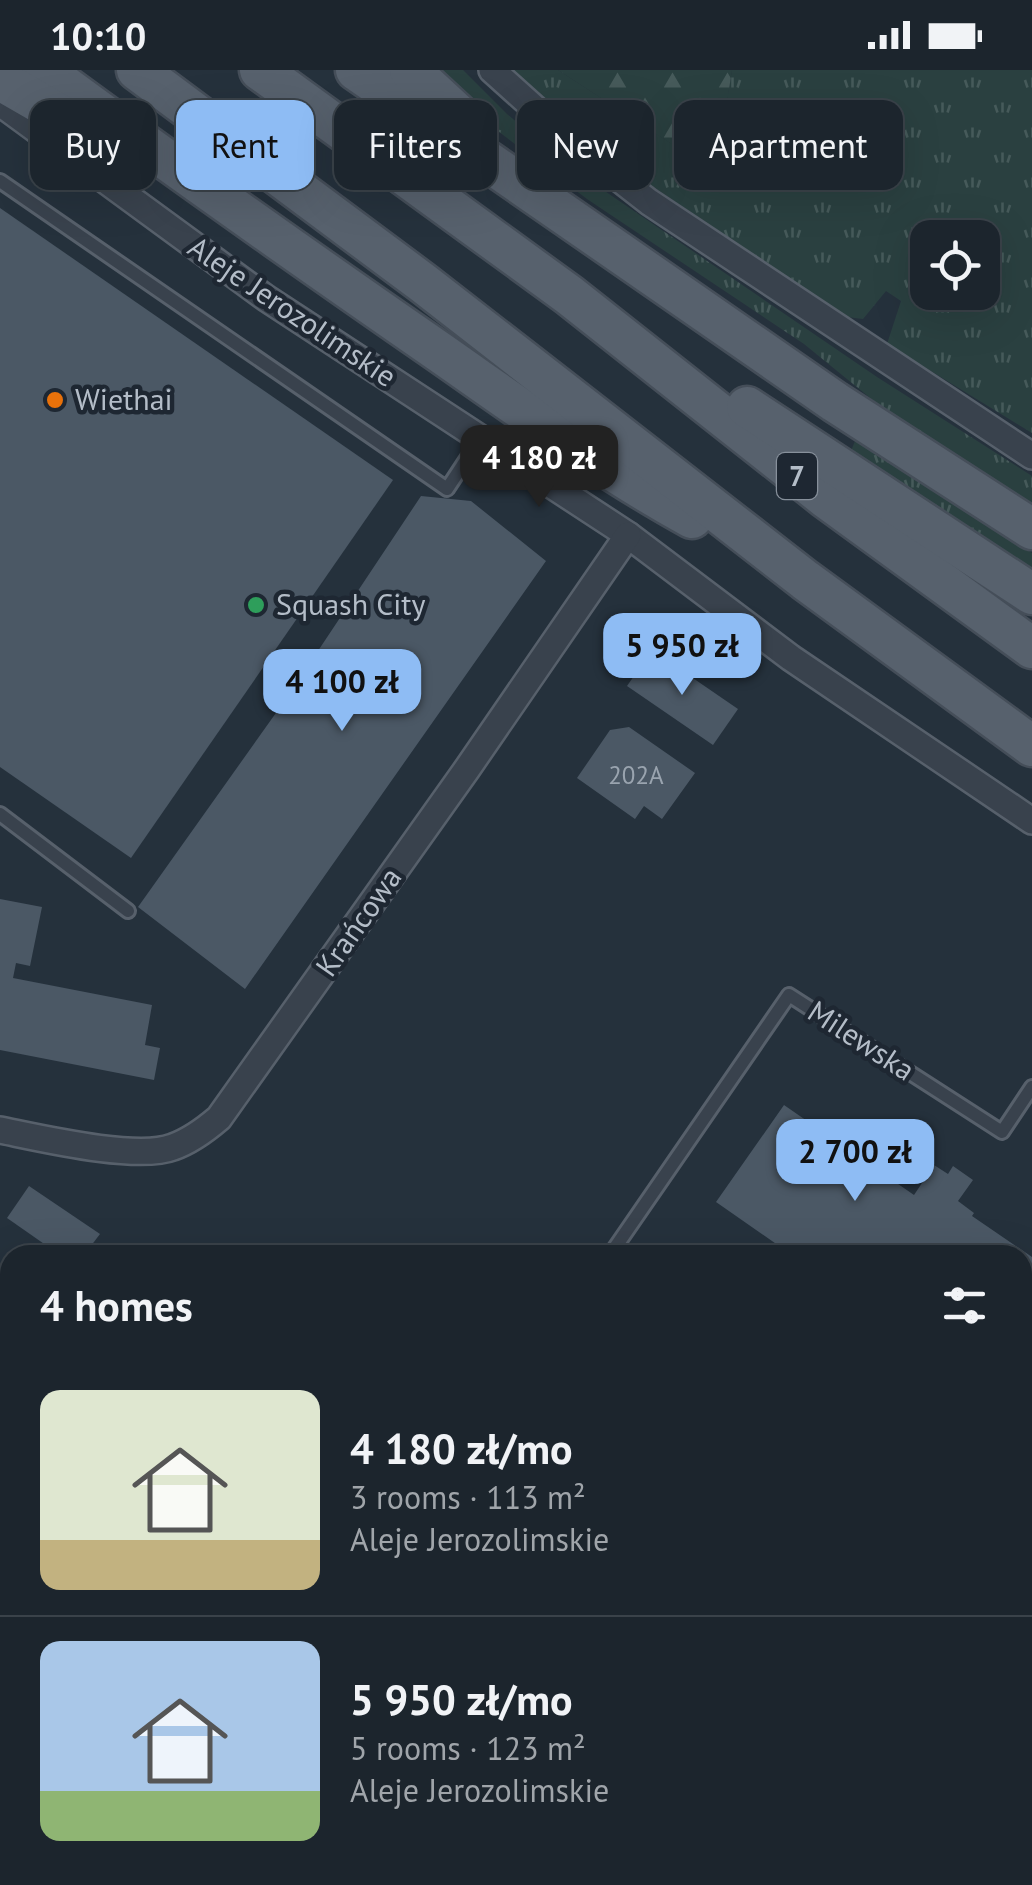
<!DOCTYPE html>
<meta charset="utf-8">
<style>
body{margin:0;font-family:"PT Sans",sans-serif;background:#293139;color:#f1f3f6;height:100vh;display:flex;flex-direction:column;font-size:38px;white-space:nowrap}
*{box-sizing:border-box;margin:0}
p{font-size:32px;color:#a0a5aa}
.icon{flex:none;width:55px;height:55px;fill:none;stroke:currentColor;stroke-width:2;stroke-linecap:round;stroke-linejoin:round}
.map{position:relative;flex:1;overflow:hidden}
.drawer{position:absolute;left:0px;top:1175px;width:1032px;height:640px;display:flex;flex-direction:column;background:#1c252d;border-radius:30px 30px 0 0;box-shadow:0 10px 40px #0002,0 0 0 2px #3a4249}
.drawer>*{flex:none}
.banner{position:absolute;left:30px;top:30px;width:972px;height:90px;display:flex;gap:20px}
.fabs{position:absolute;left:910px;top:150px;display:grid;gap:20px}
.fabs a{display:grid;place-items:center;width:90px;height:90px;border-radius:20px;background:#1c252d;box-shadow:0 10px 40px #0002,0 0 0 2px #3a4249;font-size:50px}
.price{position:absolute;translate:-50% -85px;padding:0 22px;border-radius:20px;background:#8ebcf4;color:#111;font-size:32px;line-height:65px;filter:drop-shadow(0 2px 5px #0008)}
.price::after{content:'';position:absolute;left:50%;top:60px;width:30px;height:22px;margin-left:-15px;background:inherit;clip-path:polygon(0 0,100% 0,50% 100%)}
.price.active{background:#222;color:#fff}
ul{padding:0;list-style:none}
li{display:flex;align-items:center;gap:30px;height:250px;padding:0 40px}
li+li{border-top:2px solid #3a4249}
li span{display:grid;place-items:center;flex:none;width:280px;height:200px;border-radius:20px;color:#555}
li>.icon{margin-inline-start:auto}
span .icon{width:120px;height:120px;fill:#fffc;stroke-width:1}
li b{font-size:42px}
h2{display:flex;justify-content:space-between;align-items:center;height:120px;padding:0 40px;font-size:42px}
.pill{padding:0 35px;border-radius:20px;background:#1c252d;box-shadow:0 10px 40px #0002,0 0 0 2px #3a4249;font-size:35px;line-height:90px}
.pill.active{background:#8ebcf4;color:#111}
.status{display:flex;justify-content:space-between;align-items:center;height:70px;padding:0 50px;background:#1c252d;direction:ltr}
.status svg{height:28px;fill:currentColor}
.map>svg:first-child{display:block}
.grass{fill:url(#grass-tufts);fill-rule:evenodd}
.forest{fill:url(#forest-firs)}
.building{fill:#4b5865}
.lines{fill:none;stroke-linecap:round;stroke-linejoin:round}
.service-casing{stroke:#57606b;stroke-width:18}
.minor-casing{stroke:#57606b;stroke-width:30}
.primary-casing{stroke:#454e59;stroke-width:45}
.service{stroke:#39424d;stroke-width:12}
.minor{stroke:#39424d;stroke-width:25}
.primary{stroke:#57616d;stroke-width:40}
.food-dot{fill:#e8710a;stroke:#1e2732;stroke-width:4}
.leisure-dot{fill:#2e9e5b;stroke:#1e2732;stroke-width:4}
.labels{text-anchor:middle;stroke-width:9;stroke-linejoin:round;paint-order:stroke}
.number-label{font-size:25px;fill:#9aa4af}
.shield{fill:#1e2732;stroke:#87909b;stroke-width:2.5}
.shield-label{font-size:28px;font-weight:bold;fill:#b4bdc8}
.street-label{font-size:30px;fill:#b4bdc8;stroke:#1e2732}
.poi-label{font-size:30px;fill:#b4bdc8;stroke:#1e2732;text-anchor:start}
</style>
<div class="status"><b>10:10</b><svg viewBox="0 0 49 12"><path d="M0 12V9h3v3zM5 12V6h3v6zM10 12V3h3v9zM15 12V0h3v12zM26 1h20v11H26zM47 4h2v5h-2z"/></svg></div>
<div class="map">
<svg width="1032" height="1815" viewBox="0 0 1032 1815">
<defs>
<pattern id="grass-tufts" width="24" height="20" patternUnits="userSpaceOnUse" patternTransform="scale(2.5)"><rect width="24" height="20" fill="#2a4040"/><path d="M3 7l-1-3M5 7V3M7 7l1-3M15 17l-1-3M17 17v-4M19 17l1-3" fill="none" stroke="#465a5a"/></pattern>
<pattern id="forest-firs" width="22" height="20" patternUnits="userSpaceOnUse" patternTransform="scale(2.5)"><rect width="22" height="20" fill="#2a4040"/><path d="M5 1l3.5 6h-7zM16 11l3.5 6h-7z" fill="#465a5a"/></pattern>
</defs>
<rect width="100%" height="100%" fill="#25313c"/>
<g class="grass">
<path d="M430,0H463L507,44L571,98L877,307L1032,406V440L923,371L804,274L587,129L482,49Z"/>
<path d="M511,0H558L715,102L732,0H1032V363L887,274L901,231L886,221L863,249L847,247L649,114ZM928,168H982V222H928Z"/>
<path d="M855,371L1032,483V503L849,386Z"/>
</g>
<path class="forest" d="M558,0H732L716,103Z"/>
<g class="building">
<path d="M0,138L393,410L131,788L0,697Z"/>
<path d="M421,426L471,431L546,491L245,919L138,837L288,626Z"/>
<path d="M652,580L738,639L713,675L627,616Z"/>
<path d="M629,657L695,703L662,749L644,736L635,749L577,708L610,660Z"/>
<path d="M0,829L42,837L30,896L16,893L13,908L152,935L145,975L160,978L154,1010L0,980Z"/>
<path d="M784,1035L914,1125L934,1095L948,1104L953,1096L973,1110L958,1131L974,1143L972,1146L1032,1187V1267L1022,1260V1185H792L716,1132Z"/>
<path d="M29,1116L100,1164L84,1185H60L7,1148Z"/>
<path d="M1022,1431L1032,1437V1471L1027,1478L1022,1475Z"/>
<path d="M10,1552V1701L0,1694V1566Z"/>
<path d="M1032,1655V1815H919L926,1805H1022V1668Z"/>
<path d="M730,1805H802L795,1814L784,1806L778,1815H745Z"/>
</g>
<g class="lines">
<g class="service-casing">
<g id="service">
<path d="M0,111L447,419L480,369"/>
<path d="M0,744L128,841"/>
<path d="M610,1185L789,925L1002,1062L1032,1017"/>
<path d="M166,1815L173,1805"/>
</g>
</g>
<g class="minor-casing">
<g id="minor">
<path d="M492,0L572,72L649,132L1032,386"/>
<path d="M0,33L266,228L628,465L791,588L1032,751"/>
<path d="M0,1060C40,1068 137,1091 173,1077C190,1071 205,1060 219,1048L467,699L628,465"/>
</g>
</g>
<g class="primary-casing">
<g id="primary">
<path d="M43,0C173,96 305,189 438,281C521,339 603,399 692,448"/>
<path d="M137,0L423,213L805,510L1032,676"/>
<path d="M260,0L569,225L826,428L1032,578"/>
<path d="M356,0L835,332L1032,459"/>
<path d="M410,0L464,50"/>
<path d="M0,10L92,63"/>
<path d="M747,337L1032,524"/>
</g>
</g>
<use href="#service" class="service"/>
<use href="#minor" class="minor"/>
<use href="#primary" class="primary"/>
</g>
<circle class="food-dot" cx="55" cy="330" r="10"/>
<circle class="leisure-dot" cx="256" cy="535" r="10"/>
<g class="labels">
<g class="number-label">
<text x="636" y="714">202A</text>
</g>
<rect class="shield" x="777" y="383" width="40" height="46" rx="8"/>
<g class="shield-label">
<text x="797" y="416">7</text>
</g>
<g class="street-label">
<text transform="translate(292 242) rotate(34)" y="10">Aleje Jerozolimskie</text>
<text transform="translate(359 852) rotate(-55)" y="10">Krańcowa</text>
<text transform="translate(861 971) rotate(33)" y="10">Milewska</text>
</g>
<g class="poi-label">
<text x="75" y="340">Wiethai</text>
<text x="276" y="545">Squash City</text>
</g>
</g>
</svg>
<div class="fabs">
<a><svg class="icon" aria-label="locate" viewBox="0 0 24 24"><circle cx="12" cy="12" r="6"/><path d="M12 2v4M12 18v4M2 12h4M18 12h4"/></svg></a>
</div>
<b class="price active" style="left:539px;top:440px">4 180 zł</b>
<b class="price" style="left:682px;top:628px">5 950 zł</b>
<b class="price" style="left:342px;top:664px">4 100 zł</b>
<b class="price" style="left:855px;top:1134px">2 700 zł</b>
<div class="banner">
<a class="pill">Buy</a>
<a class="pill active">Rent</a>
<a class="pill">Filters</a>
<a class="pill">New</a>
<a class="pill">Apartment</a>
</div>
<section class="drawer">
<h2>4 homes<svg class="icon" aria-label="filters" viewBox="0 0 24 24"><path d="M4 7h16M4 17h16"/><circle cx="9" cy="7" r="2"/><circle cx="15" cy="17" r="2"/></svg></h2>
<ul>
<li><span style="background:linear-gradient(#dfe7d0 75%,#c2b280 0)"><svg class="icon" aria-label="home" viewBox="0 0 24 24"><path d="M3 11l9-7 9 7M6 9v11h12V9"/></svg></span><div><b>4 180 zł/mo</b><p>3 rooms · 113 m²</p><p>Aleje Jerozolimskie</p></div></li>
<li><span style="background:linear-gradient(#a9c7e8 75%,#8fb573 0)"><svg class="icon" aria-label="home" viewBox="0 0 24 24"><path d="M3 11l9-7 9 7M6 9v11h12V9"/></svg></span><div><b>5 950 zł/mo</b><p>5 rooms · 123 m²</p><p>Aleje Jerozolimskie</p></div></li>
</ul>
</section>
</div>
